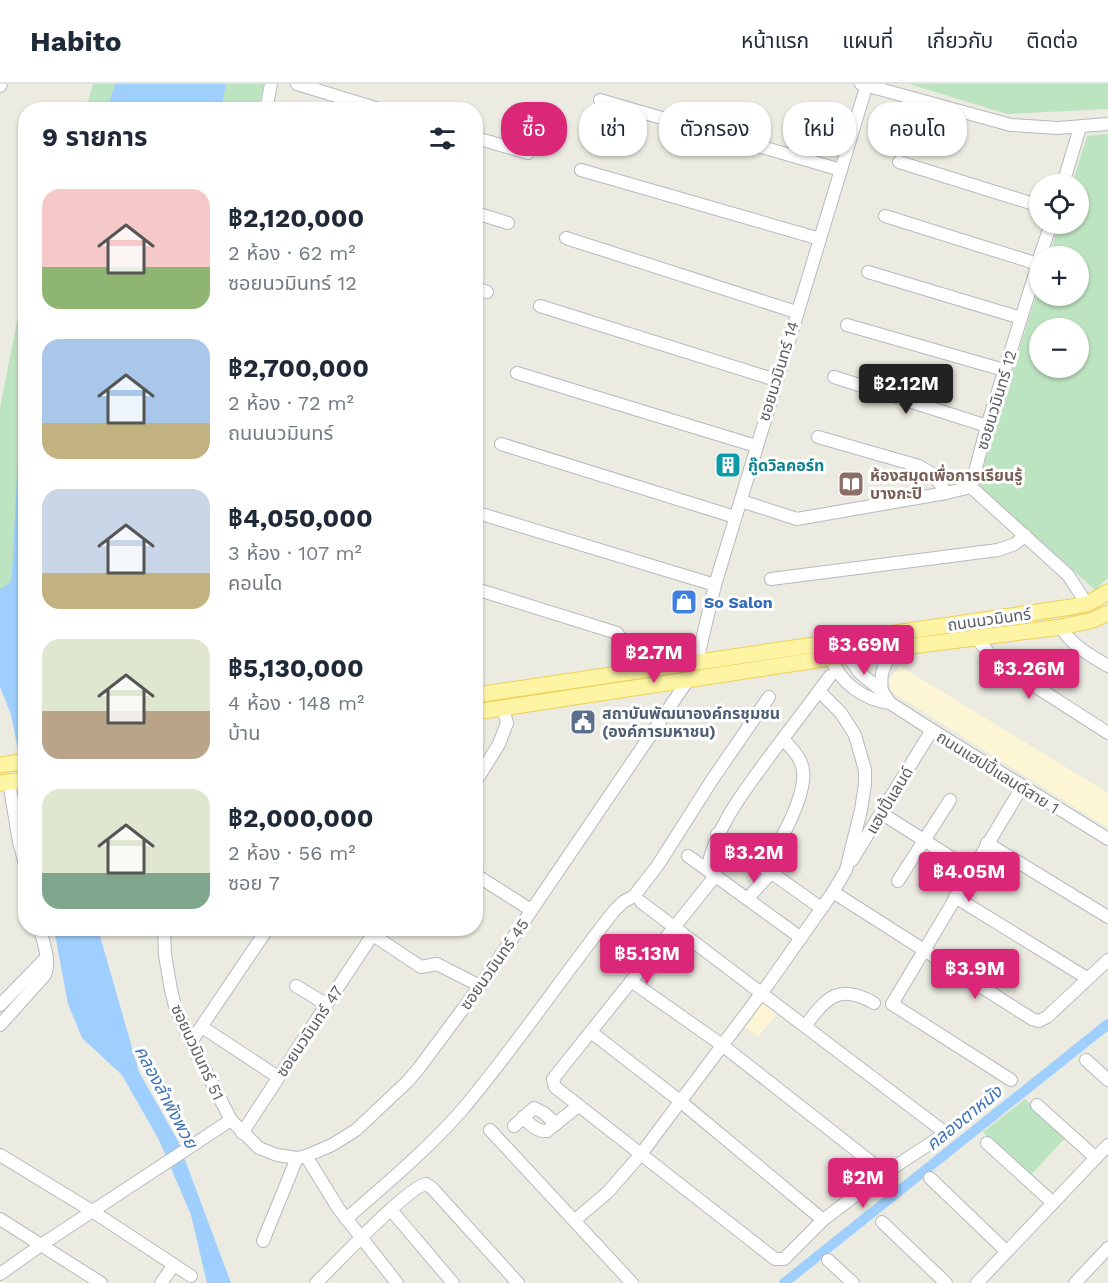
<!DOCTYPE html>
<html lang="th">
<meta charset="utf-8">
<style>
body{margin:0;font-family:"Work Sans","Noto Sans Thai",sans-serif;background:#f2f2f3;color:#1f2937;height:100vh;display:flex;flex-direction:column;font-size:22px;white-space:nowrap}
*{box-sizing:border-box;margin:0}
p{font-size:20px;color:#747a83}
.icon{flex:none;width:33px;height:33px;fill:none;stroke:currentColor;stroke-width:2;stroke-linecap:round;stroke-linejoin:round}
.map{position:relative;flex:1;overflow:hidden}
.sheet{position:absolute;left:18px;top:18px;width:465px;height:834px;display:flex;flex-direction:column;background:#fff;border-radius:24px;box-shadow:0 2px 4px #0004}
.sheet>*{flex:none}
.top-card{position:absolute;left:501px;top:18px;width:516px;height:54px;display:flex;gap:12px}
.tools{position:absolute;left:1029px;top:90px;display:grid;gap:12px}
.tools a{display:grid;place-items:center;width:60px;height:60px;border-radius:50%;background:#fff;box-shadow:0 2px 4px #0004;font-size:30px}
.price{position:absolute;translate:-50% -51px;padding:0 14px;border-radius:6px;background:#db2777;color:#fff;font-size:20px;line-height:39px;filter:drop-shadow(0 2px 3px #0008)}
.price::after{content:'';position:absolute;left:50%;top:36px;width:18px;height:14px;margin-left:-9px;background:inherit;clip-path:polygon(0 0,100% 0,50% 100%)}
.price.selected{background:#222;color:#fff}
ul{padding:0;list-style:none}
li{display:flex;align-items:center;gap:18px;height:150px;padding:0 24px}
li span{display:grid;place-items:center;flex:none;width:168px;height:120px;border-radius:18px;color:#555}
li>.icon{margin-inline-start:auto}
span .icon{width:72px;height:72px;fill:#fffc;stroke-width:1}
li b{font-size:26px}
h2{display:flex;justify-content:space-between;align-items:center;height:72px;padding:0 24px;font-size:26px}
.pill{padding:0 21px;border-radius:24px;background:#fff;box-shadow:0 2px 4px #0004;font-size:21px;line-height:54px}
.pill.selected{background:#db2777;color:#fff}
header{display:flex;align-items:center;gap:36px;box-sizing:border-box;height:84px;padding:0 30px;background:#fff;border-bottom:2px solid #e0e1e3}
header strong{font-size:28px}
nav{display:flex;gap:33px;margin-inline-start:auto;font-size:21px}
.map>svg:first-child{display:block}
.commercial{fill:#fdf6d5}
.green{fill:#bde4c0;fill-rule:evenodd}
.water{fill:#9fcffe}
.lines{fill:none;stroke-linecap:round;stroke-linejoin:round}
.canal{stroke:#9fcffe;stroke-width:10}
.minor-casing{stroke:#b7b9be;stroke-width:14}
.major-casing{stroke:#f0cf57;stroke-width:17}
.minor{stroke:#fff;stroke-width:12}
.major{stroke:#fef5a4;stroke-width:15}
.labels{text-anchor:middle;stroke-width:6;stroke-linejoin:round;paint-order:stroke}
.street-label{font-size:16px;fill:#5a5d62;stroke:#fff}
.culture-label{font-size:16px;font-weight:bold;fill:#0d838f;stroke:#fff;text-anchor:start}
.education-label{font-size:16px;font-weight:bold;fill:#785e54;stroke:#fff;text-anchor:start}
.shop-label{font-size:16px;font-weight:bold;fill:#366cbe;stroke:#fff;text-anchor:start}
.service-label{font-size:16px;font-weight:bold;fill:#4e5e75;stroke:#fff;text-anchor:start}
.water-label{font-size:18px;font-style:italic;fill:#4073b8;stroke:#fff}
</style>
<header>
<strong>Habito</strong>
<nav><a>หน้าแรก</a><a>แผนที่</a><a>เกี่ยวกับ</a><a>ติดต่อ</a></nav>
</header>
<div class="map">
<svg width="1108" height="1199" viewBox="0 0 1108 1199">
<rect width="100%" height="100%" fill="#ecebe1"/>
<g class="commercial">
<path d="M900,582L1108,709V744L892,608L889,596Z"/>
<path d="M764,918L777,929L758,953L745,943Z"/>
</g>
<g class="green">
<path d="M93,0H264L258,25L85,26Z"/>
<path d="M909,0H1108V25L1007,30Z"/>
<path d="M1108,50V494L1095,506L977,400L1039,202L1040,212H1078V172H1049L1059,140H1078V100H1072L1087,52ZM1040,244H1078V284H1040Z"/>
<path d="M25,207V586L0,534V324L19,227Z"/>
<path d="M1025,1015L1066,1053L1029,1093L983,1048Z"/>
</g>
<g class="water">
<path d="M115,0H226L221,25H107Z"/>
<path d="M25,343V702L11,630L0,603V505L10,499L12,489L18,374Z"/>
<path d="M54,845H98L139,988L178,1057L231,1199H207L191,1131L159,1056L122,991L82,954L68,920Z"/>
</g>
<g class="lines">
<path class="canal" d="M784,1199L1108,940"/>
<g class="minor-casing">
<g id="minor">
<path d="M297,0L382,26"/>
<path d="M861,0L1011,41L1058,44L1108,40"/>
<path d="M0,2L1,0"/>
<path d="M600,16L841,86"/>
<path d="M266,26L271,0"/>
<path d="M476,54L528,69"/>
<path d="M899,78L1040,122"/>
<path d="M581,86L820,155"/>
<path d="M1063,100L1080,43"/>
<path d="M476,129L508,139"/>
<path d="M885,132L1038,180"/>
<path d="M566,154L796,228"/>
<path d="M1040,172L1051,140"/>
<path d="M1040,174L987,342L971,403L1068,491L1087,520"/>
<path d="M868,188L1021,234"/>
<path d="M476,204L487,208"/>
<path d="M540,222L776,296"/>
<path d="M847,241L1004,286"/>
<path d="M517,289L756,362"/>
<path d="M834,293L987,342"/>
<path d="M818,353L919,382L934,391L946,409L971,403"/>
<path d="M501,360L735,433"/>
<path d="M741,417L797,435L946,409"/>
<path d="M478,429L715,501"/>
<path d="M771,495L998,466L1015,460L1025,451"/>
<path d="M476,505L617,549L633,572L636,586"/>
<path d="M1061,543C1072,562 1090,571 1108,582"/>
<path d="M976,554L996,577L1108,649"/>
<path d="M847,571L860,589L882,607L890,619L932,646L1108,755"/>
<path d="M831,574C840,599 864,616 890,619"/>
<path d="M697,577L715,501L867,0"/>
<path d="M882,607C879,588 885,579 896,564"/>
<path d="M476,697L499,660L507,639L503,624"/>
<path d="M9,698L19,758L26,784"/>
<path d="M881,729L971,786"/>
<path d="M717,750L821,824"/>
<path d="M987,759L1108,833"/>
<path d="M688,772L801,854"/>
<path d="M852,776L932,646"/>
<path d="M765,784C778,761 807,712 803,686C801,673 791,664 783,655"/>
<path d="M707,785C717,740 745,706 772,669C791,644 811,618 830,592"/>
<path d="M476,791L531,826"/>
<path d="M898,797L950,716"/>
<path d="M833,808L1032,935L1039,937L1047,933L1108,876"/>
<path d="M955,813L1087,894"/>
<path d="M748,814L771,789"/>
<path d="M641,818L943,1047L940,1053L885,1089L823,1136"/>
<path d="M164,844L165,871L171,906L175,922L191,958L231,1036L259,1064L277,1071L297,1074L306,1072L332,1061L356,1046L408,997L419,984L480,902L688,596"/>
<path d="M373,851L421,883L437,880L480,902"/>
<path d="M631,897L722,961L885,1089"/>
<path d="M296,902L326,920"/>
<path d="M0,921L47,873"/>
<path d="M0,941L45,891C51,877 43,859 40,844"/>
<path d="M806,941C827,913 839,899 874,919"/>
<path d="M202,943L278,993"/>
<path d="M591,948L680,1017L823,1136L784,1175H775L555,1003L553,995L716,791"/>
<path d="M191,958L268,844"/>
<path d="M1086,976L1108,996"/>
<path d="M1011,996L892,920L1022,703"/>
<path d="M1037,1021L1096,1074"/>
<path d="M523,1033C529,1040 537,1048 547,1047L578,1022"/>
<path d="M514,1042L534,1024L544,1029L556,1040"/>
<path d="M490,1046L632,1199"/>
<path d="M242,1049L377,844"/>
<path d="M987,1059L1052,1118"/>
<path d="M0,1071L92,1127L191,1192"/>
<path d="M306,1072L338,1124L397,1199"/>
<path d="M930,1094L1006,1167"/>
<path d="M391,1126L453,1199"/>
<path d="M0,1135L101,1199"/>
<path d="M346,1135C386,1100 427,1066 462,1026C516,962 562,893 614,827L623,818L634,812L658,781L712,696L769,613"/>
<path d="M575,1136L608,1108L641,1070L769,899L833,808L846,786L861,726L865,700V686L855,651L841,629L819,607"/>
<path d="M882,1138L946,1199"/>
<path d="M263,1157L297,1074"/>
<path d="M828,1176L853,1199"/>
<path d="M0,1190L41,1161L231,1036"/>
<path d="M161,1199L174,1181"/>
<path d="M316,1199C335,1181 406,1104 426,1100L432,1104L518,1199"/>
<path d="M977,1199L1108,1061"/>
<path d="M1075,1199L1108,1164"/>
</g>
</g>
<g class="major-casing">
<g id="major">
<path d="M476,611L1071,523L1087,520L1108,508"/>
<path d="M476,628L896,564L1061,543L1093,536L1108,529"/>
<path d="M0,681L26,677"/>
<path d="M0,699L26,696"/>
</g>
</g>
<use href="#minor" class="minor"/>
<use href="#major" class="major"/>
</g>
<defs>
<g id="building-square" transform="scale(1.35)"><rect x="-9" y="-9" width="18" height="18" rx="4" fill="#0f9aa8" stroke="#fff"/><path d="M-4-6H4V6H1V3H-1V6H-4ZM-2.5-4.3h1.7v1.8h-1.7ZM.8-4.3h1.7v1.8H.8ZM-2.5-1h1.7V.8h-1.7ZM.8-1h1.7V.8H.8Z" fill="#fff"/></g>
<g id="library-square" transform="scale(1.35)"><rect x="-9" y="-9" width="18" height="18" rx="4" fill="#8d6e63" stroke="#fff"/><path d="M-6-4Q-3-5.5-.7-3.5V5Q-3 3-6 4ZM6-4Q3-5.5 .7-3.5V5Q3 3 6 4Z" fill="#fff"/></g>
<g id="shop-square" transform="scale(1.35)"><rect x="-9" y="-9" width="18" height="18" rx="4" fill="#3f7fe0" stroke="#fff"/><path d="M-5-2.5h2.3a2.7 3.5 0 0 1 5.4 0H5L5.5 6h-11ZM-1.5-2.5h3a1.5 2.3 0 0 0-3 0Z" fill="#fff"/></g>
<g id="civic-square" transform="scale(1.35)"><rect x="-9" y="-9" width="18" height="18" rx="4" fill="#5c6f8a" stroke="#fff"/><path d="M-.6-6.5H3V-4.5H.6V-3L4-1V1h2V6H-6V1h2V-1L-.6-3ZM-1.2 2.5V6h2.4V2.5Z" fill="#fff"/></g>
</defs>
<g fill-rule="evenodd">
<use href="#building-square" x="728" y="381"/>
<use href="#library-square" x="851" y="400"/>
<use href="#shop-square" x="684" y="518"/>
<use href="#civic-square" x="583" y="638"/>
</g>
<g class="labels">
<g class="street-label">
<text transform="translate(778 287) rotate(-73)" y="6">ซอยนวมินทร์ 14</text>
<text transform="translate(996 316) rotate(-73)" y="6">ซอยนวมินทร์ 12</text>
<text transform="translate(989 535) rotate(-8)" y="6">ถนนนวมินทร์</text>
<text transform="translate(998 688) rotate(32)" y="6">ถนนแฮปปี้แลนด์สาย 1</text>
<text transform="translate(889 716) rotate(-59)" y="6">แฮปปี้แลนด์</text>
<text transform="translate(494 880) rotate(-55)" y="6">ซอยนวมินทร์ 45</text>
<text transform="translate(309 947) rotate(-56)" y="6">ซอยนวมินทร์ 47</text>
<text transform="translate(198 968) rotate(65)" y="6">ซอยนวมินทร์ 51</text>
</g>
<g class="culture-label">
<text x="748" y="387">กู๊ดวิลคอร์ท</text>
</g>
<g class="education-label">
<text x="870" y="397">ห้องสมุดเพื่อการเรียนรู้<tspan x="870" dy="18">บางกะปิ</tspan></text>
</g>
<g class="shop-label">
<text x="704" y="524">So Salon</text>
</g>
<g class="service-label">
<text x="602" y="635">สถาบันพัฒนาองค์กรชุมชน<tspan x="602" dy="18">(องค์การมหาชน)</tspan></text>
</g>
<g class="water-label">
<text transform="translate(166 1013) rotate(62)" y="6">คลองลำพังพวย</text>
<text transform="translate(964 1034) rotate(-39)" y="6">คลองตาหนัง</text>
</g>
</g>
</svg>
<div class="tools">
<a><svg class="icon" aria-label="locate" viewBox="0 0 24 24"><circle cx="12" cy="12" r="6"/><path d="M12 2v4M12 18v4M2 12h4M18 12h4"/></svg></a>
<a>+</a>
<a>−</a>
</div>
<b class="price selected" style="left:906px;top:331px">฿2.12M</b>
<b class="price" style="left:864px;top:592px">฿3.69M</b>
<b class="price" style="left:654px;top:600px">฿2.7M</b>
<b class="price" style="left:1029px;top:616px">฿3.26M</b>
<b class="price" style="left:754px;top:800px">฿3.2M</b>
<b class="price" style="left:969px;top:819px">฿4.05M</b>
<b class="price" style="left:647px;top:901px">฿5.13M</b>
<b class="price" style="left:975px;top:916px">฿3.9M</b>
<b class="price" style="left:863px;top:1125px">฿2M</b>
<div class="top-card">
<a class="pill selected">ซื้อ</a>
<a class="pill">เช่า</a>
<a class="pill">ตัวกรอง</a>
<a class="pill">ใหม่</a>
<a class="pill">คอนโด</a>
</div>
<section class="sheet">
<h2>9 รายการ<svg class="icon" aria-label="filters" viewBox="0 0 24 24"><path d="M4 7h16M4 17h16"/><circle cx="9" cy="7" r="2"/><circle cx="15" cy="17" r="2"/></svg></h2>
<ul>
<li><span style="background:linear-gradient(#f6c9c9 65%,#8fb573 0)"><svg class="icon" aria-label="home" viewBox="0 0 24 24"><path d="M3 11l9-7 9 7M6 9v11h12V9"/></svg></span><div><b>฿2,120,000</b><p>2 ห้อง · 62 m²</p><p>ซอยนวมินทร์ 12</p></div></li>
<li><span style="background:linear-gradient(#a9c7e8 70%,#c2b280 0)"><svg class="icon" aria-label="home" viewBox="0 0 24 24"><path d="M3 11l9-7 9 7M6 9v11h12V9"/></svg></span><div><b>฿2,700,000</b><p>2 ห้อง · 72 m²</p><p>ถนนนวมินทร์</p></div></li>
<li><span style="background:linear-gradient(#c9d6e8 70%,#c2b280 0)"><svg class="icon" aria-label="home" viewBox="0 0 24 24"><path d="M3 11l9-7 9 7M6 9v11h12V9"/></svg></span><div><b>฿4,050,000</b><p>3 ห้อง · 107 m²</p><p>คอนโด</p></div></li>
<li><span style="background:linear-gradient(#dfe7d0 60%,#b9a48a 0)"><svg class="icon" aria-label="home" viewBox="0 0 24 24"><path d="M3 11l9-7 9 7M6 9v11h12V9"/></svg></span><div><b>฿5,130,000</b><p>4 ห้อง · 148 m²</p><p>บ้าน</p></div></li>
<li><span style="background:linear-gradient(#dfe7d0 70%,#7fa58c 0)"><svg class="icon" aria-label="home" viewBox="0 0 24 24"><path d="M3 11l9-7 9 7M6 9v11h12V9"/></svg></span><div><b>฿2,000,000</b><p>2 ห้อง · 56 m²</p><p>ซอย 7</p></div></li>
</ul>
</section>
</div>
